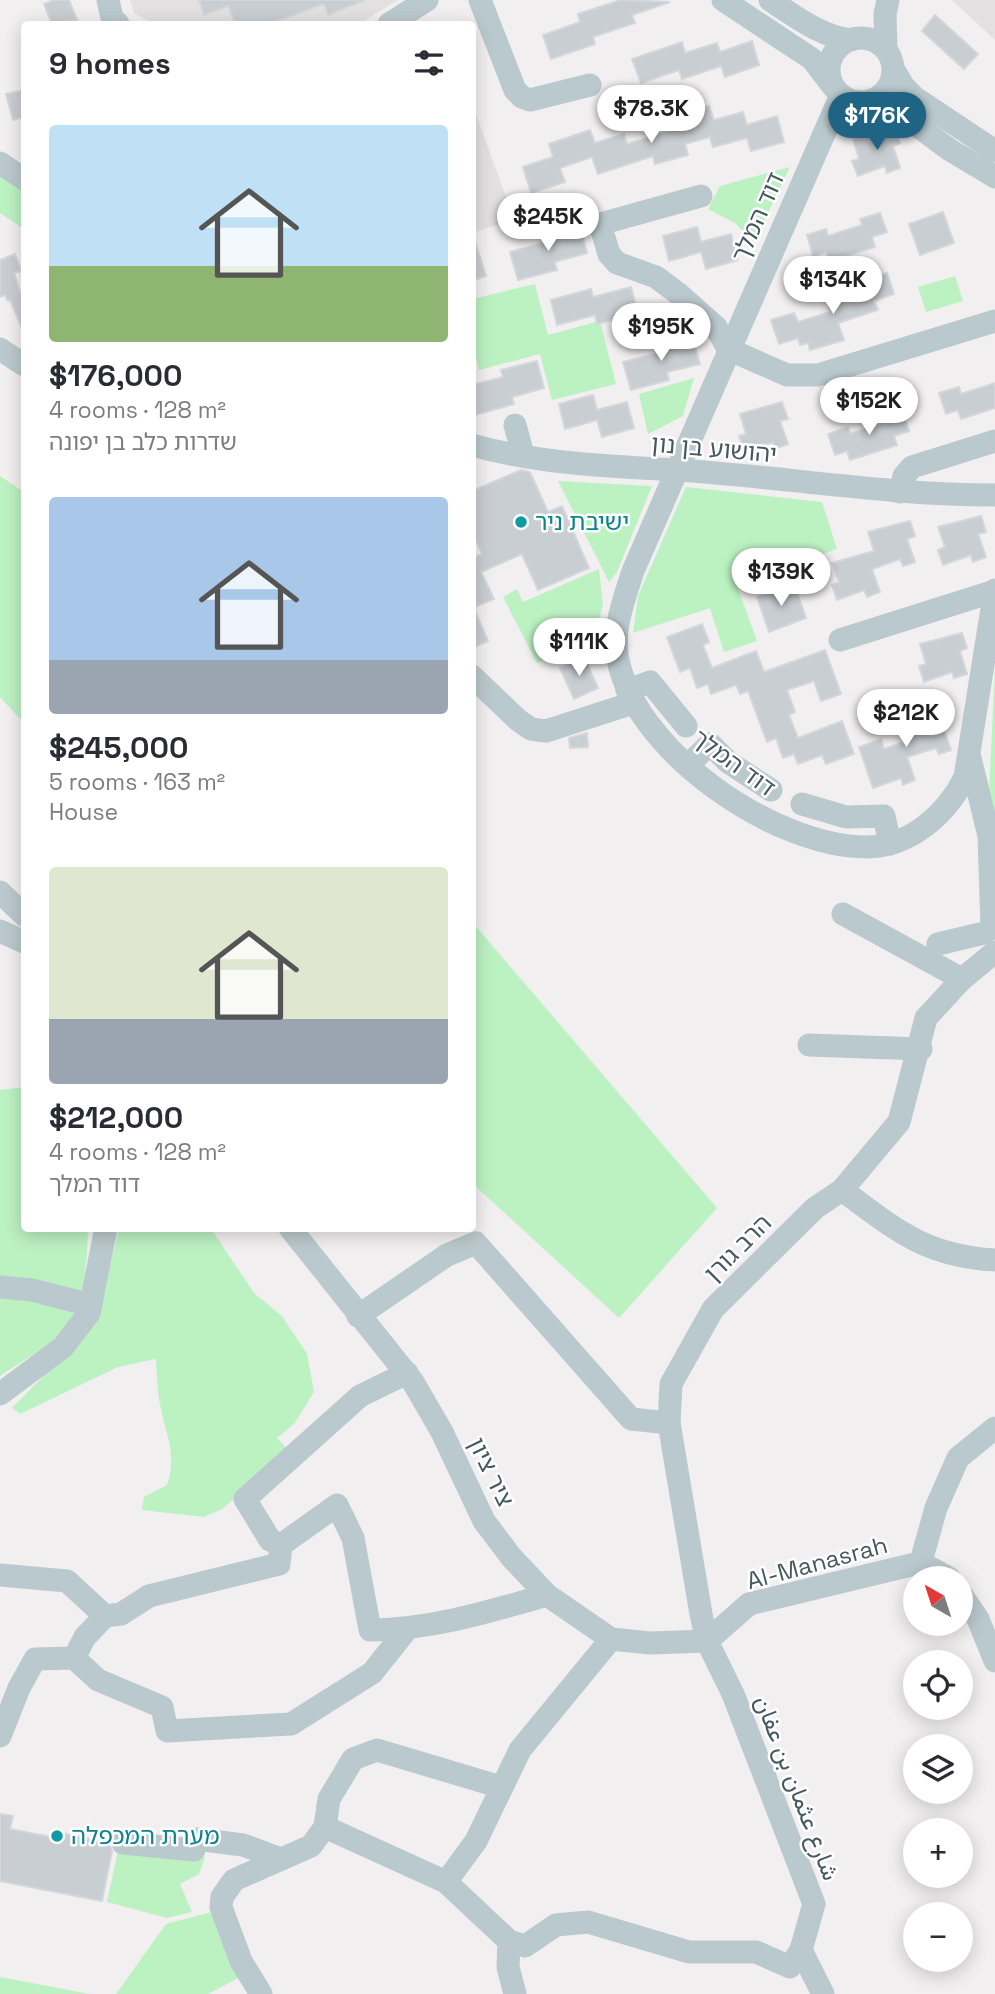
<!DOCTYPE html>
<meta charset="utf-8">
<style>
body{margin:0;font-family:"Space Grotesk",Vazirmatn,"Noto Sans Hebrew",sans-serif;background:#f7f7f7;color:#2b2b33;height:100vh;display:flex;flex-direction:column;font-size:26px;white-space:nowrap}
*{box-sizing:border-box;margin:0}
p{font-size:23px;color:#7c7c81}
.icon{flex:none;width:38px;height:38px;fill:none;stroke:currentColor;stroke-width:2;stroke-linecap:round;stroke-linejoin:round}
.map{position:relative;flex:1;overflow:hidden}
.panel{position:absolute;left:21px;top:21px;width:455px;height:1211px;display:flex;flex-direction:column;background:#fff;border-radius:7px;box-shadow:0 4px 18px #0003}
.panel>*{flex:none}
.needle{width:46px;rotate:321deg}
.tools{position:absolute;left:903px;top:1566px;display:grid;gap:14px}
.tools a{display:grid;place-items:center;width:70px;height:70px;border-radius:50%;background:#fff;box-shadow:0 4px 18px #0003;font-size:35px}
.price{position:absolute;translate:-50% -60px;padding:0 16px;border-radius:24px;background:#fff;color:#222;font-size:23px;line-height:46px;filter:drop-shadow(0 2px 4px #0008)}
.price::after{content:'';position:absolute;left:50%;top:42px;width:21px;height:16px;margin-left:-10px;background:inherit;clip-path:polygon(0 0,100% 0,50% 100%)}
.price.current{background:#206485;color:#fff}
ul{padding:0;list-style:none}
li{display:grid;align-content:center;gap:14px;height:371px;padding:0 28px}
li span{display:grid;place-items:center;height:217px;border-radius:7px;color:#555}
li>.icon{margin-inline-start:auto}
span .icon{width:126px;height:126px;fill:#fffc;stroke-width:1}
li b{font-size:30px}
h2{display:flex;justify-content:space-between;align-items:center;height:84px;padding:0 28px;font-size:30px}
.map>svg:first-child{display:block}
.education{fill:#e3e0e2}
.green{fill:#bcf1c2}
.building{fill:#c9ced2;stroke:#d3d7db;stroke-width:2}
.lines{fill:none;stroke-linecap:round;stroke-linejoin:round}
.minor{stroke:#bac9cd;stroke-width:23}
.culture-dot{fill:#0f9aa8;stroke:#fff;stroke-width:2.5}
.labels{text-anchor:middle;stroke-width:5;stroke-linejoin:round;paint-order:stroke}
.street-label{font-size:24px;fill:#46595e;stroke:#fff}
.culture-label{font-size:24px;fill:#0d838f;stroke:#fff;text-anchor:start}
</style>
<div class="map">
<svg width="995" height="1994" viewBox="0 0 995 1994">
<rect width="100%" height="100%" fill="#f2eff0"/>
<g class="education">
<path d="M130,0H398L359,24H154L134,13Z"/>
<path d="M952,0H995V40Z"/>
<path d="M472,103L514,219L473,233H472Z"/>
</g>
<g class="green">
<path d="M790,167L754,242L735,223L708,209L720,186Z"/>
<path d="M0,175L24,191V229L0,213Z"/>
<path d="M955,276L963,301L926,312L918,287Z"/>
<path d="M535,284L548,335L600,321L616,384L552,400L540,354L479,370L473,344V299Z"/>
<path d="M694,378L683,416L648,434L639,394Z"/>
<path d="M0,476L24,492V723L0,697Z"/>
<path d="M558,481L652,486L617,572L609,582Z"/>
<path d="M686,487L822,502L837,549L736,583L757,641L724,652L710,608L633,633L638,596Z"/>
<path d="M599,569L603,605L593,640L537,663L503,597L517,589L523,602Z"/>
<path d="M995,666V822L989,794Z"/>
<path d="M473,923L717,1208L619,1318L473,1184Z"/>
<path d="M24,1087V1228L88,1229C87,1263 85,1310 58,1336C41,1351 19,1363 0,1376V1090Z"/>
<path d="M119,1229H211L254,1293L282,1316L307,1354L314,1392L294,1424L277,1438L290,1452L222,1509L204,1517L142,1510L144,1497L167,1485C177,1455 167,1438 161,1409C157,1392 157,1375 156,1359L118,1367L20,1414L12,1408L88,1331L104,1290Z"/>
<path d="M119,1846L205,1857L199,1874L180,1884L192,1912L167,1918L107,1902Z"/>
<path d="M220,1910L238,1964V1978L208,1994H116L166,1924Z"/>
<path d="M0,1977L90,1994H0Z"/>
</g>
<g class="building">
<path d="M54,0H69L77,20L52,24L44,4Z"/>
<path d="M199,0H363V1L328,15L324,4L269,24H235L228,6L204,15Z"/>
<path d="M621,0L670,2L632,15L635,23L593,37L595,44L551,59L543,35L580,22L578,14Z"/>
<path d="M935,15L978,54L964,69L922,31Z"/>
<path d="M752,41L759,65L725,77L721,66L682,79L679,70L641,83L632,59L682,42L685,53L717,43L720,52Z"/>
<path d="M24,90V117L13,120L6,94Z"/>
<path d="M709,106L714,120L743,112L747,125L777,116L784,142L751,151L747,138L713,147L710,137L685,144L688,155L655,164L653,156L598,174L592,157L560,168L565,182L531,193L523,167L553,157L549,144L590,130L595,143L624,134L627,144L677,129L673,116Z"/>
<path d="M895,127L900,143L893,146L900,168L887,173L885,166L858,176L852,161L859,159L853,139Z"/>
<path d="M943,212L954,243L920,255L909,224Z"/>
<path d="M880,213L887,232L872,237L875,247L829,261L826,252L813,256L807,235L826,229L828,236L862,225L860,219Z"/>
<path d="M580,226L587,253L554,262L557,270L518,280L510,252L546,242L544,236Z"/>
<path d="M697,227L701,242L731,234L738,260L706,269L701,252L669,261L663,236Z"/>
<path d="M475,241L486,276L472,281V242Z"/>
<path d="M15,254L21,271L14,273L24,305V333L10,300L8,301L5,295L0,297V260Z"/>
<path d="M887,273L894,294L874,301L878,310L838,323L844,340L810,350L808,343L800,345L798,338L779,344L771,320L794,313L798,322L830,312L827,302L869,288L866,280Z"/>
<path d="M631,287L638,313L597,324L595,315L557,325L551,300L591,289L593,297Z"/>
<path d="M692,336L700,364L667,372L669,380L631,390L623,362L659,353L657,346Z"/>
<path d="M537,361L544,388L512,397L514,404L475,415L472,385L503,377L501,370Z"/>
<path d="M995,383V408L961,419L958,410L946,414L939,393L959,387L961,394Z"/>
<path d="M593,395L597,410L627,402L634,428L602,437L597,420L565,429L559,404Z"/>
<path d="M782,402L788,419L780,421L788,444L775,449L773,442L745,452L739,436L746,434L740,414Z"/>
<path d="M902,411L909,431L894,436L897,445L850,460L847,451L835,455L828,434L848,427L850,434L883,423L881,418Z"/>
<path d="M521,470L530,472L548,512L562,506L589,568L538,590L522,554L481,572L494,599L477,606L472,597V552L475,557L482,554L472,531V491Z"/>
<path d="M981,516L986,532L978,534L986,557L973,562L971,555L943,565L938,550L945,547L938,527Z"/>
<path d="M910,521L915,536L907,539L915,562L903,566L900,559L872,569L880,592L867,597L864,590L837,600L832,585L839,582L832,563L874,551L868,532Z"/>
<path d="M794,584L806,618L769,632L757,597Z"/>
<path d="M472,604L488,641L472,648Z"/>
<path d="M702,624L709,642L703,645L712,668L756,651L764,672L825,650L841,694L821,701L814,681L787,690L795,712L789,715L798,738L842,721L854,754L826,764L822,755L798,764L794,754L783,758L776,738L767,742L748,691L740,694L736,685L711,694L708,684L697,688L690,668L680,672L667,637Z"/>
<path d="M962,633L967,648L960,651L967,674L954,678L952,672L924,682L919,666L926,664L920,644Z"/>
<path d="M584,657L598,688L574,699L560,668Z"/>
<path d="M945,709L951,724L943,727L951,750L939,754L936,748L907,757L915,780L903,785L901,778L873,788L859,747L881,739L884,749L910,740L904,721Z"/>
<path d="M587,733L588,747L570,748L569,738Z"/>
<path d="M0,1814L13,1816L10,1829L56,1838L57,1832L109,1843L112,1851L102,1901L0,1881Z"/>
</g>
<g class="lines">
<g class="minor">
<path d="M108,0L112,18L118,24"/>
<path d="M480,0L515,90L522,97L530,100L590,85"/>
<path d="M723,0L812,59L832,85"/>
<path d="M770,0C796,17 820,36 851,40"/>
<path d="M389,24L427,0"/>
<circle cx="861" cy="70" r="32"/>
<path d="M886,49L885,14L888,0"/>
<path d="M894,70L904,87L914,97L995,151"/>
<path d="M841,95L633,571C625,596 613,628 617,654C631,749 774,847 866,847C910,847 947,814 965,777L995,590"/>
<path d="M865,103L887,106L901,114L950,150L995,177"/>
<path d="M0,163L24,179"/>
<path d="M701,196L600,224L609,254L617,263L656,277L680,295L716,327L728,349L787,375H818L995,321"/>
<path d="M0,349L24,365"/>
<path d="M515,425L523,455"/>
<path d="M472,445C539,464 609,466 678,470C784,477 888,495 995,495"/>
<path d="M900,492L904,476L912,467L995,441"/>
<path d="M840,640L995,591"/>
<path d="M472,676L518,720L531,729L546,731L633,703"/>
<path d="M627,690L650,682L686,726"/>
<path d="M970,758L989,836L992,927"/>
<path d="M688,765L710,744L728,762L771,790"/>
<path d="M802,804L846,817L884,816L890,844"/>
<path d="M0,892L24,915"/>
<path d="M843,914L962,979"/>
<path d="M0,931L24,942"/>
<path d="M938,944L984,933L995,925"/>
<path d="M809,1045L921,1049"/>
<path d="M842,1190C896,1230 925,1256 995,1260"/>
<path d="M290,1228L413,1382L442,1432L484,1521L512,1558L547,1595L611,1639L650,1643L707,1641"/>
<path d="M0,1287L32,1290L91,1305"/>
<path d="M358,1316L447,1255L476,1243L631,1419L669,1423"/>
<path d="M0,1394L63,1347L89,1313L106,1228"/>
<path d="M281,1545L270,1540L245,1499L360,1396L407,1373"/>
<path d="M920,1565L936,1508L958,1458L995,1428"/>
<path d="M0,1575L67,1581L105,1616L121,1614L149,1596L279,1564L281,1545L337,1505L353,1538L370,1630C432,1629 488,1612 547,1595"/>
<path d="M961,1594L978,1619L995,1661"/>
<path d="M707,1641L749,1604L911,1565L929,1567L949,1578"/>
<path d="M74,1658L98,1680L162,1707L167,1731L291,1724L372,1673L407,1629"/>
<path d="M0,1736L19,1688L35,1659L74,1658L85,1637L105,1616"/>
<path d="M325,1827L446,1882L509,1941L525,1946L556,1925L588,1922L689,1952H756L790,1967L801,1950"/>
<path d="M123,1843L194,1850L196,1839L243,1845L281,1859"/>
<path d="M446,1882L476,1841L520,1750L611,1639"/>
<path d="M509,1941L508,1967L515,1994"/>
<path d="M261,1994L241,1961L221,1907L222,1897L234,1880L311,1846L325,1827L329,1799L353,1759L377,1750L501,1787"/>
<path d="M823,1994L801,1950L814,1904L733,1694L707,1641L701,1614L669,1423L671,1384L713,1309L815,1208L842,1190L899,1122L926,1018L962,979L995,952"/>
</g>
</g>
<g class="culture-dot">
<circle cx="521" cy="522" r="7"/>
<circle cx="57" cy="1836" r="7"/>
</g>
<g class="labels">
<g class="street-label">
<text transform="translate(758 217) rotate(-66)" y="8">דוד המלך</text>
<text transform="translate(714 449) rotate(5)" y="8">יהושוע בן נון</text>
<text transform="translate(734 763) rotate(36)" y="8">דוד המלך</text>
<text transform="translate(738 1248) rotate(-45)" y="8">הרב גורן</text>
<text transform="translate(491 1472) rotate(64)" y="8">ציר ציון</text>
<text transform="translate(817 1563) rotate(-15)" y="8">Al-Manasrah</text>
<text transform="translate(797 1788) rotate(69)" y="8">شارع عثمان بن عفان</text>
</g>
<g class="culture-label">
<text x="535" y="530">ישיבת ניר</text>
<text x="71" y="1844">מערת המכפלה</text>
</g>
</g>
</svg>
<div class="tools">
<a><svg class="needle" viewBox="-14 -14 28 28"><path d="M0-13l5 13h-10z" fill="#e53935"/><path d="M0 13l5-13h-10z" fill="#7c7c81"/></svg></a>
<a><svg class="icon" aria-label="locate" viewBox="0 0 24 24"><circle cx="12" cy="12" r="6"/><path d="M12 2v4M12 18v4M2 12h4M18 12h4"/></svg></a>
<a><svg class="icon" aria-label="layers" viewBox="0 0 24 24"><path d="M12 4l9 5-9 5-9-5zM3 14l9 5 9-5"/></svg></a>
<a>+</a>
<a>−</a>
</div>
<b class="price" style="left:651px;top:145px">$78.3K</b>
<b class="price current" style="left:877px;top:152px">$176K</b>
<b class="price" style="left:548px;top:253px">$245K</b>
<b class="price" style="left:833px;top:316px">$134K</b>
<b class="price" style="left:661px;top:363px">$195K</b>
<b class="price" style="left:869px;top:437px">$152K</b>
<b class="price" style="left:781px;top:608px">$139K</b>
<b class="price" style="left:579px;top:678px">$111K</b>
<b class="price" style="left:906px;top:749px">$212K</b>
<section class="panel">
<h2>9 homes<svg class="icon" aria-label="filters" viewBox="0 0 24 24"><path d="M4 7h16M4 17h16"/><circle cx="9" cy="7" r="2"/><circle cx="15" cy="17" r="2"/></svg></h2>
<ul>
<li><span style="background:linear-gradient(#bfe0f5 65%,#8fb573 0)"><svg class="icon" aria-label="home" viewBox="0 0 24 24"><path d="M3 11l9-7 9 7M6 9v11h12V9"/></svg></span><div><b>$176,000</b><p>4 rooms · 128 m²</p><p>שדרות כלב בן יפונה</p></div></li>
<li><span style="background:linear-gradient(#a9c7e8 75%,#9aa5b1 0)"><svg class="icon" aria-label="home" viewBox="0 0 24 24"><path d="M3 11l9-7 9 7M6 9v11h12V9"/></svg></span><div><b>$245,000</b><p>5 rooms · 163 m²</p><p>House</p></div></li>
<li><span style="background:linear-gradient(#dfe7d0 70%,#9aa5b1 0)"><svg class="icon" aria-label="home" viewBox="0 0 24 24"><path d="M3 11l9-7 9 7M6 9v11h12V9"/></svg></span><div><b>$212,000</b><p>4 rooms · 128 m²</p><p>דוד המלך</p></div></li>
</ul>
</section>
</div>
